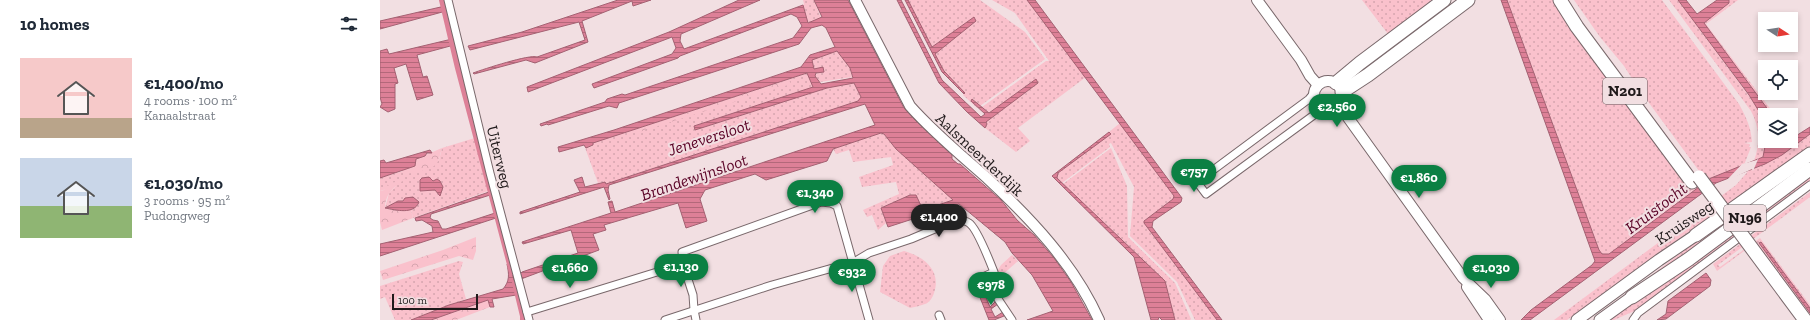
<!DOCTYPE html>
<meta charset="utf-8">
<style>
body{margin:0;font-family:"Zilla Slab",serif;background:#f2f2f3;color:#1f2937;height:100vh;display:flex;flex-direction:column;font-size:15px;white-space:nowrap}
*{box-sizing:border-box;margin:0}
p{font-size:13px;color:#747a83}
.icon{flex:none;width:22px;height:22px;fill:none;stroke:currentColor;stroke-width:2;stroke-linecap:round;stroke-linejoin:round}
.map{position:relative;flex:1;overflow:hidden}
.side{display:flex;flex-direction:column;background:#fff;width:380px}
.side>*{flex:none}
.needle{width:26px;rotate:102deg}
.fabs{position:absolute;left:1378px;top:12px;display:grid;gap:8px}
.fabs a{display:grid;place-items:center;width:40px;height:40px;border-radius:0px;background:#fff;box-shadow:0 2px 6px #0003;font-size:20px}
.scale{position:absolute;left:12px;bottom:10px;width:86px;box-sizing:border-box;padding-left:4px;border:2px solid #1f191a;border-top:0;font-size:11px;line-height:14px;white-space:nowrap;color:#1f191a;-webkit-text-stroke:3px #f2dfe2;paint-order:stroke}
.price{position:absolute;translate:-50% -34px;padding:0 9px;border-radius:14px;background:#0b8043;color:#fff;font-size:13px;line-height:26px;filter:drop-shadow(0 1px 2px #0008)}
.price::after{content:'';position:absolute;left:50%;top:24px;width:12px;height:9px;margin-left:-6px;background:inherit;clip-path:polygon(0 0,100% 0,50% 100%)}
.price.current{background:#222;color:#fff}
ul{padding:0;list-style:none}
li{display:flex;align-items:center;gap:12px;height:100px;padding:0 20px}
li span{display:grid;place-items:center;flex:none;width:112px;height:80px;border-radius:0px;color:#555}
li>.icon{margin-inline-start:auto}
span .icon{width:48px;height:48px;fill:#fffc;stroke-width:1}
li b{font-size:17px}
h2{display:flex;justify-content:space-between;align-items:center;height:48px;padding:0 20px;font-size:17px}
main{display:flex;flex:1;min-height:0}
.map>svg:first-child{display:block}
.grass{fill:url(#grass-dots)}
.forest{fill:url(#forest-crowns)}
.water{fill:url(#water-rules);stroke:#a46172;fill-rule:evenodd}
.pier{fill:#f2dfe2}
.lines{fill:none;stroke-linecap:round;stroke-linejoin:round}
.canal{stroke:#dd8097;stroke-width:6}
.street-casing{stroke:#79686b;stroke-width:9}
.secondary-casing{stroke:#79686b;stroke-width:12}
.primary-casing{stroke:#79686b;stroke-width:13}
.highway-casing{stroke:#79686b;stroke-width:15}
.street{stroke:#fff;stroke-width:7}
.secondary{stroke:#fff;stroke-width:10}
.primary{stroke:#fff;stroke-width:11}
.highway{stroke:#fff;stroke-width:13}
.highway-bridge-casing{stroke:#79686b;stroke-width:15;stroke-linecap:butt}
.highway-bridge{stroke:#fff;stroke-width:13}
.labels{text-anchor:middle;stroke-width:4;stroke-linejoin:round;paint-order:stroke}
.shield{fill:#f2dfe2;stroke:#5e5456;stroke-width:1}
.shield-label{font-size:15px;font-weight:bold;fill:#1f191a}
.street-label{font-size:16px;fill:#1f191a;stroke:#f2dfe2}
.water-label{font-size:17px;font-style:italic;fill:#5b0427;stroke:#f2dfe2}
</style>
<main>
<section class="side">
<h2>10 homes<svg class="icon" aria-label="filters" viewBox="0 0 24 24"><path d="M4 7h16M4 17h16"/><circle cx="9" cy="7" r="2"/><circle cx="15" cy="17" r="2"/></svg></h2>
<ul>
<li><span style="background:linear-gradient(#f6c9c9 75%,#b9a48a 0)"><svg class="icon" aria-label="home" viewBox="0 0 24 24"><path d="M3 11l9-7 9 7M6 9v11h12V9"/></svg></span><div><b>€1,400/mo</b><p>4 rooms · 100 m²</p><p>Kanaalstraat</p></div></li>
<li><span style="background:linear-gradient(#c9d6e8 60%,#8fb573 0)"><svg class="icon" aria-label="home" viewBox="0 0 24 24"><path d="M3 11l9-7 9 7M6 9v11h12V9"/></svg></span><div><b>€1,030/mo</b><p>3 rooms · 95 m²</p><p>Pudongweg</p></div></li>
</ul>
</section>
<div class="map">
<svg width="1430" height="320" viewBox="0 0 1430 320">
<defs>
<pattern id="grass-dots" width="8" height="8" patternUnits="userSpaceOnUse"><rect width="8" height="8" fill="#fac1cc"/><path d="M2 2h.1M6 6h.1" fill="none" stroke="#d6a5af" stroke-width="1.8" stroke-linecap="round"/></pattern>
<pattern id="forest-crowns" width="20" height="18" patternUnits="userSpaceOnUse"><rect width="20" height="18" fill="#fac1cc"/><path d="M2 6a3 3 0 1 1 6 0M12 15a3 3 0 1 1 6 0" fill="none" stroke="#d6a5af"/></pattern>
<pattern id="water-rules" width="6" height="5" patternUnits="userSpaceOnUse"><rect width="6" height="5" fill="#dd8097"/><path d="M0 2.5h6" fill="none" stroke="#b3687a"/></pattern>
</defs>
<rect width="100%" height="100%" fill="#f2dfe2"/>
<g class="grass">
<path d="M423,0H434L441,18L427,23L423,5L424,4Z"/>
<path d="M528,0H600L645,32L665,59L600,106L593,99L592,101L598,107L597,108L583,95L585,93L564,71L555,54L596,21L594,17L552,47Z"/>
<path d="M612,0H647L706,77L638,128L650,141L636,152L605,128L607,125L606,122L658,83L656,79L609,113L602,107L666,61H669L635,13Z"/>
<path d="M982,0H1055L1008,34Z"/>
<path d="M1127,0H1176L1198,18L1316,179L1322,175L1258,88L1244,66L1220,37L1194,0H1282L1359,104C1366,117 1371,127 1372,142L1364,143L1370,144L1369,147H1371L1364,165L1331,178L1229,254H1222L1219,250Z"/>
<path d="M1289,0H1298L1377,107C1385,123 1389,141 1383,157L1374,161C1380,144 1380,128 1371,111Z"/>
<path d="M1349,0H1358L1326,24L1395,115H1392L1324,23Z"/>
<path d="M457,51L470,68L472,77L440,82L435,76L443,67L434,69L432,60Z"/>
<path d="M428,73L434,87L314,126L316,130L447,88L474,83L482,98L478,101L226,184L224,182L218,183L204,145L206,148L213,146L212,143Z"/>
<path d="M740,123L794,196V198L765,220L764,223L837,320H815L797,282L750,236L754,187L731,143L729,144L730,147L682,183L677,178L678,173L730,134L729,132Z"/>
<path d="M501,132L504,134L516,149L574,200L543,210L536,195H530L501,208L506,223L498,230L492,215L487,217L483,210L519,194L516,182L482,187L479,177L513,165L511,157L473,162L469,150L456,154L453,149Z"/>
<path d="M1430,134V146L1382,182L1278,253L1187,320H1174L1356,185L1370,169L1379,167L1397,157Z"/>
<path d="M98,137L111,190L33,218L31,210L33,209L23,201H18L5,208L9,193L16,186L0,191V178L59,160L62,148Z"/>
<path d="M731,148L747,186L748,237L795,283L811,319L810,320H795L786,285L683,184Z"/>
<path d="M1430,176V182L1259,309L1234,320H1225Z"/>
<path d="M1383,192L1387,196L1278,277L1252,290C1296,257 1339,223 1383,192Z"/>
<path d="M1430,192V197L1338,265L1340,267L1380,238L1430,305V308L1381,242L1379,243L1430,313V317L1375,243L1337,271L1333,264Z"/>
<path d="M524,251C543,256 562,270 554,293C553,297 549,303 545,304C540,306 534,307 530,308L500,292L503,266L510,256Z"/>
<path d="M632,255L638,261L621,276L618,270L621,265Z"/>
<path d="M79,261L83,262L79,274L86,299L31,320H15L5,297L0,299V286Z"/>
</g>
<g class="forest">
<path d="M409,80L411,84L256,133L255,130Z"/>
<path d="M62,148C60,153 60,162 54,166C47,171 33,173 25,174L22,170L35,166L36,159Z"/>
<path d="M23,181C13,187 5,195 5,208L31,210L33,218L2,230L0,222V191L4,190L9,183Z"/>
<path d="M96,237V251L93,260L79,256L3,280L0,271L63,250Z"/>
<path d="M108,300L110,307L76,320H51Z"/>
</g>
<g class="water">
<path d="M238,0H271L253,6L252,1L202,21L208,42L155,63L146,60L94,74L93,73C104,69 150,54 157,57L205,40L199,22L90,50L88,46L142,32Z"/>
<path d="M359,0H380L301,34L300,41L304,49L423,5L428,23L442,17L434,0H468L524,108L535,120L572,155V159L578,164H580L621,200L637,220L654,235L674,258L691,282L712,320H647L673,311L652,275L632,253L625,242L579,204L508,227L501,208L530,195H536L543,210L573,200L516,149L504,134L501,133L453,149L447,161L386,180L375,174L325,190L320,199L327,221L306,228L298,203L224,225L226,230L213,234L219,250L141,279L140,274L142,272L198,253L191,230L143,244L142,242L231,213L228,202L232,201L235,212L495,125L485,104L229,185L228,190L230,199L229,200L224,187L140,214V212L200,192L194,180L202,177L205,187L225,182L226,184L478,101L481,97L474,83L447,88L315,130L314,126L433,87L427,73L213,143V145L206,148L204,145L179,152L178,147L234,130L421,67L430,55L455,47L446,28L442,25L431,28L419,44L239,103L237,108L229,106L168,125L167,124L161,126L160,124L225,102L227,99L242,94L245,95L413,38L422,26L417,17L411,14L300,56L298,58L214,88L212,84L292,54L296,48L292,37L148,92L147,87L289,32ZM457,51L470,68L473,78L441,84L435,76L436,73L444,72L443,67L434,69L432,60Z"/>
<path d="M517,0H521L562,80L601,117L605,114L591,101L592,99L609,113L656,79L658,83L606,122L607,124L605,128L587,112L559,83Z"/>
<path d="M525,0H528L552,47L594,17L596,21L555,54L564,71L585,93L584,94L562,72Z"/>
<path d="M647,0H655L802,198L801,202L773,221L772,227L842,320H837L764,223V221L793,199L794,196Z"/>
<path d="M1121,0H1127L1219,250L1222,254H1229L1331,178L1383,157L1386,141H1411V139L1430,127V134L1402,155L1385,164L1336,183L1150,320H1141L1151,310L1212,265L1215,261Z"/>
<path d="M1298,0H1306L1317,14L1337,0H1349V3L1324,23L1392,115H1385V127L1380,113L1369,95Z"/>
<path d="M65,6L66,11L0,29V21Z"/>
<path d="M72,39L74,45L37,55L43,77L47,76L53,95L37,100L26,64L14,68L18,83L15,84V109L8,112L0,107L2,104L0,97V51L7,49L9,54Z"/>
<path d="M729,132L731,134L678,173L677,178L785,281L795,320H782L779,317L778,320H771L754,257L672,176Z"/>
<path d="M50,150L52,153H47L45,156L36,159L35,166L0,178V161L4,160L6,163Z"/>
<path d="M49,177L53,181L57,179L60,181L63,187L60,196L55,190L40,191V180L42,178Z"/>
<path d="M109,192L110,195L51,214L50,218L53,220L58,221L62,229H66L115,213L116,218L0,256V244L53,232L52,226L42,220L36,221L35,218Z"/>
<path d="M33,197L39,202C34,215 16,210 5,208L18,201H23L25,198Z"/>
<path d="M1381,242L1430,308V313L1379,243Z"/>
<path d="M127,264H130L136,288V295L112,299L114,307H110L108,300L51,320H31L69,305L123,289C130,281 129,274 127,264Z"/>
<path d="M1326,273L1331,280L1330,286L1286,319L1277,320L1286,314L1288,301Z"/>
<path d="M602,288L610,307L616,301L618,304L611,309L615,317L623,312L624,316L614,320H609L597,290Z"/>
</g>
<path class="pier" d="M1379,157L1373,171L1372,169L1346,181L1362,164L1377,160Z"/>
<g class="lines">
<g class="canal">
<path d="M62,0L78,68L132,272"/>
<path d="M135,283L143,316V320"/>
</g>
<g class="street-casing">
<g id="street">
<path d="M68,0L110,173L149,320"/>
<path d="M934,93L929,99L817,182L826,194L938,112L945,109"/>
<path d="M303,264L313,295L314,310L316,320"/>
<path d="M147,312L303,264L302,252L441,202L451,203L457,206L489,320"/>
<path d="M559,315L561,320"/>
<path d="M285,320L392,285L474,262L489,253L531,239L576,220C581,220 585,220 589,223C597,228 610,262 614,272L605,276L606,281L632,320"/>
<path d="M1253,320L1258,313L1430,185"/>
</g>
</g>
<g class="secondary-casing">
<g id="secondary">
<path d="M475,0L530,106C553,132 581,155 607,178C651,219 694,264 719,320"/>
<path d="M877,0L921,60L930,76L938,85"/>
<circle cx="948" cy="95" r="14"/>
<path d="M959,105L1083,278L1105,299L1120,320"/>
<path d="M1087,287L1109,320"/>
</g>
</g>
<g class="primary-casing">
<g id="primary">
<path d="M1197,320L1279,260L1316,235"/>
<path d="M1220,320L1252,297"/>
</g>
</g>
<g class="highway-casing">
<g id="highway">
<path d="M1180,0L1197,27L1312,182"/>
<path d="M956,83L980,63L1064,0"/>
<path d="M962,92L988,75L1088,0"/>
<path d="M1316,235L1430,154"/>
<path d="M1252,297L1309,259L1430,169"/>
</g>
</g>
<use href="#street" class="street"/>
<use href="#secondary" class="secondary"/>
<use href="#primary" class="primary"/>
<use href="#highway" class="highway"/>
<g class="highway-bridge-casing">
<path id="highway-bridge" d="M1319,177L1425,320"/>
</g>
<use href="#highway-bridge" class="highway-bridge"/>
</g>
<g class="labels">
<g class="shield">
<rect x="1223" y="78" width="44" height="26" rx="3"/>
<rect x="1344" y="205" width="42" height="26" rx="3"/>
</g>
<g class="shield-label">
<text x="1245" y="96">N201</text>
<text x="1365" y="223">N196</text>
</g>
<g class="street-label">
<text transform="translate(600 154) rotate(43)" y="6">Aalsmeerderdijk</text>
<text transform="translate(120 157) rotate(76)" y="6">Uiterweg</text>
<text transform="translate(1304 222) rotate(-34)" y="6">Kruisweg</text>
</g>
<g class="water-label">
<text transform="translate(329 137) rotate(-18)" y="6">Jeneversloot</text>
<text transform="translate(314 177) rotate(-19)" y="6">Brandewijnsloot</text>
<text transform="translate(1276 208) rotate(-37)" y="6">Kruistocht</text>
</g>
</g>
</svg>
<div class="fabs">
<a><svg class="needle" viewBox="-14 -14 28 28"><path d="M0-13l5 13h-10z" fill="#e53935"/><path d="M0 13l5-13h-10z" fill="#747a83"/></svg></a>
<a><svg class="icon" aria-label="locate" viewBox="0 0 24 24"><circle cx="12" cy="12" r="6"/><path d="M12 2v4M12 18v4M2 12h4M18 12h4"/></svg></a>
<a><svg class="icon" aria-label="layers" viewBox="0 0 24 24"><path d="M12 4l9 5-9 5-9-5zM3 14l9 5 9-5"/></svg></a>
</div>
<div class="scale">100 m</div>
<b class="price" style="left:957px;top:128px">€2,560</b>
<b class="price" style="left:814px;top:193px">€757</b>
<b class="price" style="left:1039px;top:199px">€1,860</b>
<b class="price" style="left:435px;top:214px">€1,340</b>
<b class="price current" style="left:559px;top:238px">€1,400</b>
<b class="price" style="left:301px;top:288px">€1,130</b>
<b class="price" style="left:190px;top:289px">€1,660</b>
<b class="price" style="left:1111px;top:289px">€1,030</b>
<b class="price" style="left:472px;top:293px">€932</b>
<b class="price" style="left:611px;top:306px">€978</b>
</div>
</main>
